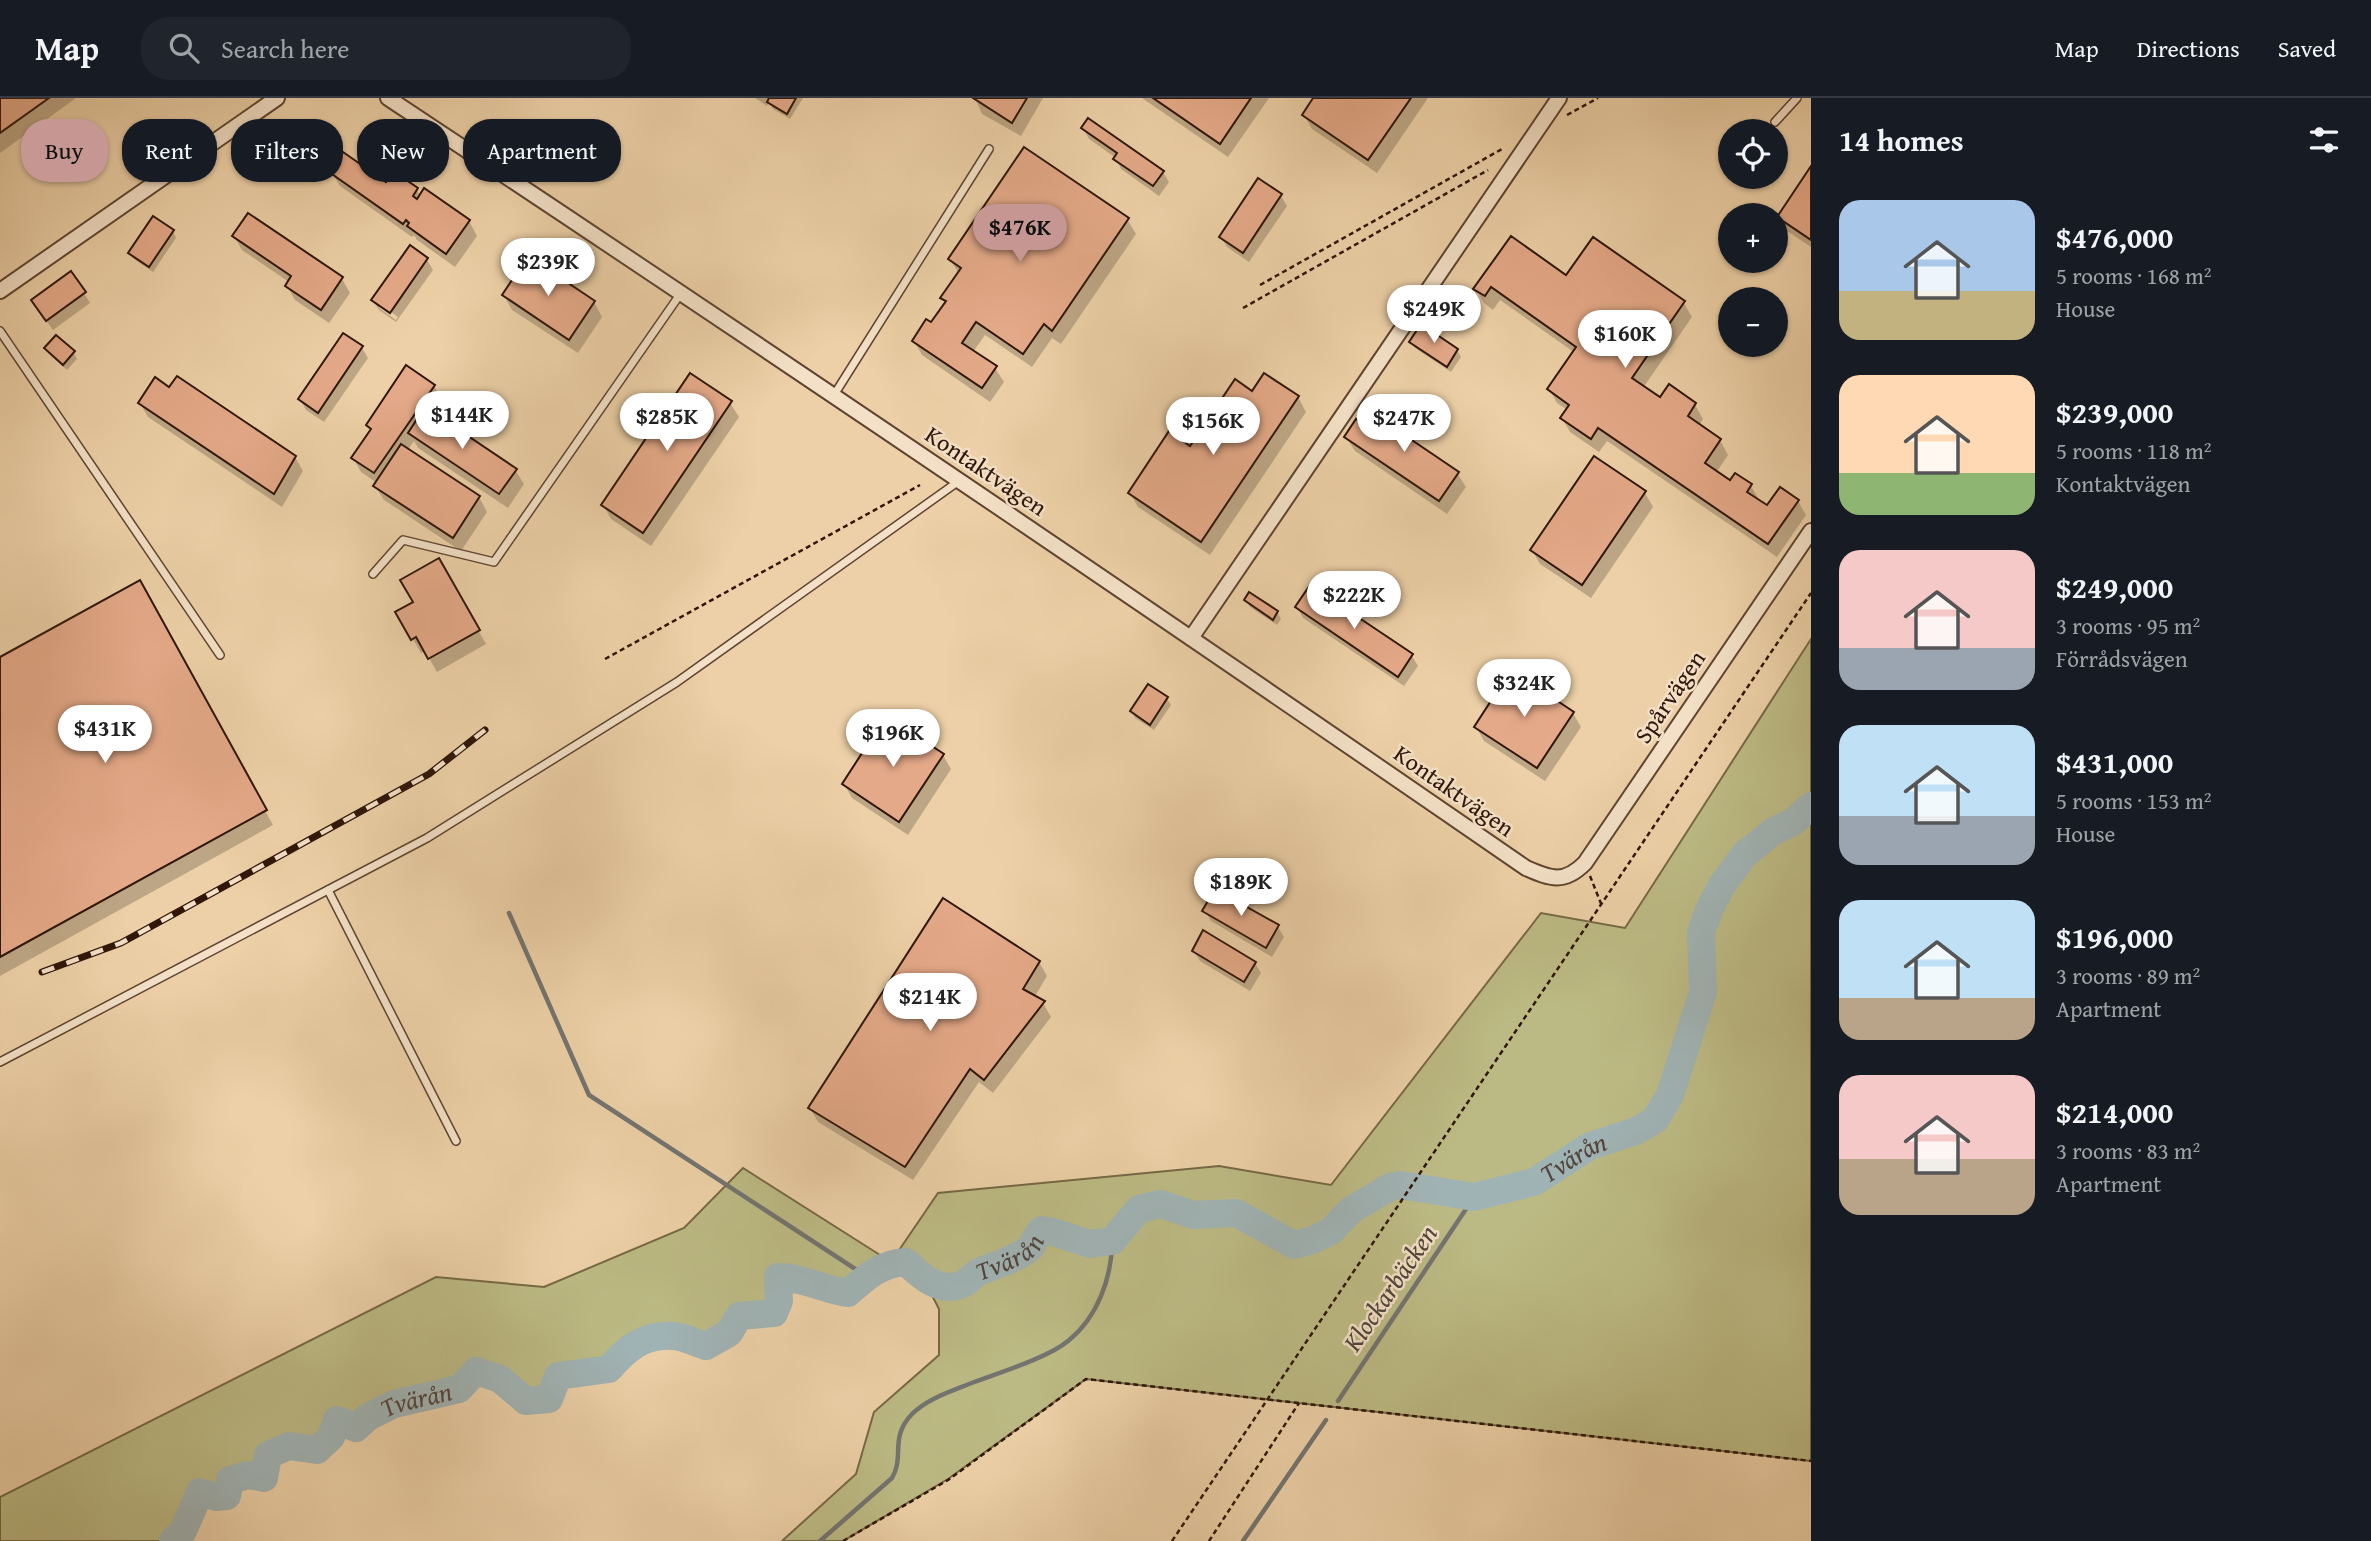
<!DOCTYPE html>
<meta charset="utf-8">
<style>
body{margin:0;font-family:"Gentium Book Plus",serif;background:#20242c;color:#f1f3f6;height:100vh;display:flex;flex-direction:column;font-size:26px;white-space:nowrap}
*{box-sizing:border-box;margin:0}
p{font-size:23px;color:#9ea1a6}
.icon{flex:none;width:38px;height:38px;fill:none;stroke:currentColor;stroke-width:2;stroke-linecap:round;stroke-linejoin:round}
.map{position:relative;flex:1;overflow:hidden}
.sheet{display:flex;flex-direction:column;background:#171b24;width:560px}
.sheet>*{flex:none}
.guide{position:absolute;left:21px;top:21px;width:665px;height:63px;display:flex;gap:14px}
.controls{position:absolute;left:1718px;top:21px;display:grid;gap:14px}
.controls a{display:grid;place-items:center;width:70px;height:70px;border-radius:50%;background:#171b24;box-shadow:0 2px 5px #0004;font-size:35px}
.price{position:absolute;translate:-50% -60px;padding:0 16px;border-radius:24px;background:#fff;color:#222;font-size:23px;line-height:46px;filter:drop-shadow(0 2px 4px #0008)}
.price::after{content:'';position:absolute;left:50%;top:42px;width:21px;height:16px;margin-left:-10px;background:inherit;clip-path:polygon(0 0,100% 0,50% 100%)}
.price.on{background:#c59692;color:#111}
ul{padding:0;list-style:none}
li{display:flex;align-items:center;gap:21px;height:175px;padding:0 28px}
li span{display:grid;place-items:center;flex:none;width:196px;height:140px;border-radius:21px;color:#555}
li>.icon{margin-inline-start:auto}
span .icon{width:84px;height:84px;fill:#fffc;stroke-width:1}
li b{font-size:30px}
h2{display:flex;justify-content:space-between;align-items:center;height:84px;padding:0 28px;font-size:30px}
.tag{padding:0 24px;border-radius:28px;background:#171b24;box-shadow:0 2px 5px #0004;font-size:24px;line-height:63px}
.tag.on{background:#c59692;color:#111}
header{display:flex;align-items:center;gap:42px;box-sizing:border-box;height:98px;padding:0 35px;background:#171b24;border-bottom:2px solid #363941}
header strong{font-size:33px}
nav{display:flex;gap:38px;margin-inline-start:auto;font-size:24px}
.search{width:490px;height:63px;background:#20242c;display:flex;align-items:center;gap:18px;box-sizing:border-box;padding:0 24px;border-radius:28px;color:#9ea1a6;font-size:26px}
main{display:flex;flex:1;min-height:0}
.map>svg:first-child{display:block}
.green{fill:#bcba84;stroke:#766846;stroke-width:2}
.shadow{fill:#0003;fill-rule:evenodd}
.lines{fill:none;stroke-linecap:round;stroke-linejoin:round}
.stream{stroke:#737470;stroke-width:4.5}
.river{stroke:#a0b3b4;stroke-width:28}
.building{fill:#e4a988;stroke:#2f1609;stroke-width:2}
.lane-casing{stroke:#5e4430;stroke-width:10}
.street-casing{stroke:#5e4430;stroke-width:18}
.path{stroke:#2f1609;stroke-width:2.5;stroke-dasharray:5 3.5;stroke-linecap:butt}
.lane{stroke:#f3e0c6;stroke-width:7}
.street{stroke:#f3e0c6;stroke-width:14}
.rail-casing{stroke:#2f1609;stroke-width:7}
.rail{stroke:#f3e0c6;stroke-width:4.5;stroke-dasharray:13;stroke-linecap:butt}
.labels{text-anchor:middle;stroke-width:5;stroke-linejoin:round;paint-order:stroke}
.street-label{font-size:24px;fill:#2f1609;stroke:#f3e0c6}
.water-label{font-size:26px;font-style:italic;fill:#51453c;stroke:#f3e0c6}
</style>
<header>
<strong>Map</strong>
<div class="search"><svg class="icon" aria-label="search" viewBox="0 0 24 24"><circle cx="10" cy="10" r="6"/><path d="M15 15l6 6"/></svg>Search here</div>
<nav><a>Map</a><a>Directions</a><a>Saved</a></nav>
</header>
<main>
<div class="map">
<svg width="1811" height="1443" viewBox="0 0 1811 1443">
<rect width="100%" height="100%" fill="#edd0a7"/>
<filter id="stains"><feTurbulence type="fractalNoise" baseFrequency=".00286" numOctaves="4"/><feColorMatrix values="0 0 0 0 .2 0 0 0 0 .09 0 0 0 0 .02 0 0 0 .5 -.17"/></filter>
<radialGradient id="worn" r=".72"><stop offset=".6" stop-color="#630" stop-opacity="0"/><stop offset="1" stop-color="#630" stop-opacity=".3"/></radialGradient>
<path class="green" d="M1811,541V1363L1086,1281L948,1381L843,1443H782L856,1376L874,1314L939,1257V1211L922,1178L906,1164C882,1165 866,1179 848,1195C824,1192 802,1179 778,1179L779,1203L774,1215L739,1219L729,1235L706,1248C696,1245 685,1239 674,1238C645,1235 626,1251 609,1271L558,1278L549,1301L526,1303L500,1281L476,1273L459,1291L394,1306L369,1319L356,1330L337,1323L331,1339L317,1352L289,1348L268,1357L264,1380L248,1377L230,1382L227,1398L216,1399L200,1394L183,1433L173,1443H0V1399L436,1179L544,1189L684,1130L743,1070L891,1164L938,1095L1219,1068L1331,1087L1541,815L1625,830Z"/>
<g class="shadow">
<path d="M0,0H76L0,55Z"/>
<path d="M755,0H803L790,21L773,11L769,4L767,8Z"/>
<path d="M975,0H1043L1021,38L982,16Z"/>
<path d="M1142,0H1269L1228,59Z"/>
<path d="M1315,0H1428L1377,75L1312,31L1304,17Z"/>
<path d="M1083,30L1163,74L1169,84L1159,98L1121,71L1116,60L1089,41Z"/>
<path d="M1811,71V149L1787,133L1779,119Z"/>
<path d="M331,74L417,92L420,98L469,123L477,138L455,169L417,142L414,137L412,139L340,88Z"/>
<path d="M1281,98L1287,108L1249,164L1227,149L1221,139Z"/>
<path d="M248,117L342,181L350,195L329,225L295,202L287,188L289,184L242,152L234,138Z"/>
<path d="M1127,121L1136,136L1061,246L1052,240L1032,269L985,237L973,254L995,270L1004,284L990,304L922,257L914,243L931,227L946,205L943,200L959,176L950,161Z"/>
<path d="M173,133L176,140L153,174L134,161L130,155Z"/>
<path d="M427,162L433,172L396,224L379,212L373,202ZM379,205L398,219L396,222L379,210Z"/>
<path d="M1567,179L1684,205L1692,219L1643,290L1660,301L1695,307L1703,321L1699,328L1720,342L1728,357L1716,375L1731,385L1751,388L1759,402L1767,410L1798,403L1806,417L1777,459L1607,343L1599,354L1570,334L1562,320L1568,312L1557,305L1549,291L1575,255L1500,202L1493,212L1484,205L1476,191Z"/>
<path d="M84,195L90,205L53,232L39,213Z"/>
<path d="M504,198L594,204L602,219L578,255L512,212Z"/>
<path d="M343,237L362,250L368,260L324,324L306,312L300,301Z"/>
<path d="M1411,244L1457,252L1461,259L1451,274L1415,250Z"/>
<path d="M46,251L73,254L77,261L67,272L50,257Z"/>
<path d="M434,288L442,302L432,316L515,372L524,386L508,410L418,350L414,343L407,353L479,399L487,414L461,453L384,402L375,388L377,385L361,374L353,360L371,333L368,327Z"/>
<path d="M1253,295L1298,299L1306,314L1210,457L1138,409L1130,395L1191,350Z"/>
<path d="M140,305L295,359L303,373L282,409L148,319Z"/>
<path d="M730,305L739,319L651,448L611,421L603,407Z"/>
<path d="M1410,317L1418,332L1411,343L1457,375L1466,389L1447,416L1355,353L1346,339H1379Z"/>
<path d="M1595,360L1645,395L1653,409L1591,500L1540,466L1532,452Z"/>
<path d="M439,463L486,546L437,574L425,553L421,555L398,515L415,505Z"/>
<path d="M139,484L273,727L0,878V561Z"/>
<path d="M1310,490L1412,558L1418,568L1404,588L1303,520L1297,509Z"/>
<path d="M1246,502L1277,514L1281,521L1277,527L1250,509Z"/>
<path d="M1167,601L1171,607L1154,632L1135,620L1132,613Z"/>
<path d="M1573,615L1581,629L1545,683L1484,643L1476,629Z"/>
<path d="M943,657L951,671L908,737L852,700L844,686Z"/>
<path d="M1205,813L1278,829L1284,839L1272,859L1211,823Z"/>
<path d="M1194,853L1255,865L1261,875L1250,893L1200,863Z"/>
<path d="M1039,864L1047,878L1034,900L1043,905L1051,919L993,995L979,984L913,1082L818,1024L810,1010Z"/>
</g>
<g class="lines">
<g class="stream">
<path d="M509,815L589,997L866,1178"/>
<path d="M1338,1303L1474,1099"/>
<path d="M820,1443L892,1380C905,1358 889,1340 912,1316C927,1301 949,1294 969,1286C995,1276 1048,1260 1068,1243C1097,1220 1112,1180 1112,1143"/>
<path d="M1243,1443L1326,1322"/>
</g>
<path class="river" id="s1" d="M173,1443L183,1433L200,1394L216,1399L227,1398L230,1382L248,1377L264,1380L268,1357L289,1348L317,1352L331,1339L337,1322L356,1330L368,1319L394,1306L459,1291L476,1273L500,1281L526,1303L549,1301L558,1278L609,1271C626,1251 645,1235 674,1238C685,1239 696,1245 706,1248L729,1235L739,1218L774,1215L779,1203L778,1179C802,1179 824,1192 848,1195C866,1179 882,1165 906,1164C922,1179 940,1196 963,1186C970,1182 973,1176 981,1173C997,1167 1016,1161 1030,1150C1035,1145 1035,1137 1042,1132L1053,1134L1090,1146L1112,1143L1139,1111L1161,1106L1193,1117L1236,1115L1294,1147L1313,1142L1331,1133L1351,1112L1390,1089L1400,1087L1474,1099L1534,1084L1590,1048L1636,1033L1655,1022L1670,997L1703,894L1701,834L1710,810L1722,787L1745,756L1774,733L1793,724L1811,708"/>
</g>
<g class="building">
<path d="M0,0H49L0,35Z"/>
<path d="M769,0H796L787,16L767,4Z"/>
<path d="M973,0H1027L1012,25Z"/>
<path d="M1153,0H1251L1220,46Z"/>
<path d="M1313,0H1411L1368,62L1302,17Z"/>
<path d="M1088,20L1164,73L1153,88L1113,61L1117,55L1081,30Z"/>
<path d="M1024,49L1129,120L1052,233L1044,226L1023,256L976,224L962,245L997,268L982,290L912,243L926,221L931,224L946,203L940,200L961,170L948,161Z"/>
<path d="M343,54L386,84L393,73L418,90L413,98L417,101L424,90L470,122L446,156L407,128L409,125L406,122L403,126L329,74Z"/>
<path d="M1811,68V142L1777,119Z"/>
<path d="M1258,80L1282,96L1243,155L1219,139Z"/>
<path d="M248,115L343,179L321,212L285,188L291,178L232,138Z"/>
<path d="M153,118L174,132L149,169L128,155Z"/>
<path d="M1511,138L1566,177L1593,139L1685,203L1632,280L1660,299L1669,286L1696,305L1688,318L1721,341L1705,365L1730,382L1735,375L1752,386L1747,394L1767,407L1780,389L1799,402L1768,446L1598,330L1591,341L1560,320L1569,307L1547,291L1576,249L1491,189L1485,198L1473,191Z"/>
<path d="M410,147L428,160L390,215L371,202Z"/>
<path d="M528,158L595,203L569,242L502,197Z"/>
<path d="M71,173L86,194L46,223L31,202Z"/>
<path d="M1421,226L1458,251L1447,269L1409,244Z"/>
<path d="M343,235L363,248L318,315L298,301Z"/>
<path d="M56,237L75,253L63,267L44,250Z"/>
<path d="M406,267L435,287L374,375L351,360L371,331L366,327Z"/>
<path d="M690,275L732,303L643,435L601,407Z"/>
<path d="M1264,275L1299,298L1201,444L1128,395L1169,333L1190,348L1235,281L1252,293Z"/>
<path d="M177,278L296,358L274,396L138,305L155,279L169,289Z"/>
<path d="M1398,307L1411,316L1400,334L1459,374L1439,403L1344,339L1356,321L1378,337Z"/>
<path d="M425,309L517,371L499,396L408,335Z"/>
<path d="M401,346L480,398L453,440L373,388Z"/>
<path d="M1594,358L1646,393L1582,487L1530,452Z"/>
<path d="M439,460L480,532L428,561L416,539L411,542L395,514L413,504L400,482Z"/>
<path d="M140,482L267,712L0,859V559Z"/>
<path d="M1310,487L1413,556L1398,579L1295,509Z"/>
<path d="M1249,494L1278,513L1273,522L1244,502Z"/>
<path d="M1511,572L1574,614L1537,670L1474,629Z"/>
<path d="M1148,586L1168,599L1150,627L1130,613Z"/>
<path d="M886,618L944,656L899,724L842,686Z"/>
<path d="M1215,791L1279,827L1266,850L1202,813Z"/>
<path d="M943,800L1040,863L1023,891L1045,903L984,982L970,971L905,1069L808,1010Z"/>
<path d="M1203,832L1256,864L1244,884L1192,853Z"/>
</g>
<g class="lines">
<g class="lane-casing">
<g id="lane">
<path d="M1775,24L1797,0"/>
<path d="M0,233L220,557"/>
<path d="M834,297L989,51"/>
<path d="M373,476L403,442L494,464L681,195"/>
<path d="M328,792L456,1043"/>
<path d="M0,964L427,740L677,584L959,383"/>
</g>
</g>
<g class="street-casing">
<g id="street">
<path d="M388,0C770,253 1149,510 1526,770C1551,781 1564,786 1585,765L1811,433"/>
<path d="M0,193L277,0"/>
<path d="M1191,540L1559,0"/>
</g>
</g>
<g class="path">
<path d="M1567,17L1598,0"/>
<path d="M1260,187L1502,51"/>
<path d="M1243,210L1488,72"/>
<path d="M605,561L920,387"/>
<path d="M1590,778L1602,808"/>
<path d="M843,1443L948,1382L1086,1281L1811,1363"/>
<path d="M1172,1443L1811,495"/>
<path d="M1209,1443L1299,1305"/>
</g>
<use href="#lane" class="lane"/>
<use href="#street" class="street"/>
<g class="rail-casing">
<path id="rail" d="M42,874L121,845L429,676L485,632"/>
</g>
<use href="#rail" class="rail"/>
</g>
<g class="labels">
<g class="street-label">
<text transform="translate(986 373) rotate(34)" y="8">Kontaktvägen</text>
<text transform="translate(1670 599) rotate(-56)" y="8">Spårvägen</text>
<text transform="translate(1454 693) rotate(35)" y="8">Kontaktvägen</text>
</g>
<g class="water-label">
<text dy="9" stroke="none"><textPath href="#s1" startOffset="1682">Tvärån</textPath></text>
<text dy="9" stroke="none"><textPath href="#s1" startOffset="1050">Tvärån</textPath></text>
<text transform="translate(1390 1190) rotate(-56)" y="9">Klockarbäcken</text>
<text dy="9" stroke="none"><textPath href="#s1" startOffset="336">Tvärån</textPath></text>
</g>
</g>
<rect width="100%" height="100%" filter="url(#stains)"/>
<rect width="100%" height="100%" fill="url(#worn)"/>
</svg>
<div class="controls">
<a><svg class="icon" aria-label="locate" viewBox="0 0 24 24"><circle cx="12" cy="12" r="6"/><path d="M12 2v4M12 18v4M2 12h4M18 12h4"/></svg></a>
<a>+</a>
<a>−</a>
</div>
<b class="price on" style="left:1020px;top:166px">$476K</b>
<b class="price" style="left:548px;top:200px">$239K</b>
<b class="price" style="left:1434px;top:247px">$249K</b>
<b class="price" style="left:1625px;top:272px">$160K</b>
<b class="price" style="left:462px;top:353px">$144K</b>
<b class="price" style="left:667px;top:355px">$285K</b>
<b class="price" style="left:1404px;top:356px">$247K</b>
<b class="price" style="left:1213px;top:359px">$156K</b>
<b class="price" style="left:1354px;top:533px">$222K</b>
<b class="price" style="left:1524px;top:621px">$324K</b>
<b class="price" style="left:105px;top:667px">$431K</b>
<b class="price" style="left:893px;top:671px">$196K</b>
<b class="price" style="left:1241px;top:820px">$189K</b>
<b class="price" style="left:930px;top:935px">$214K</b>
<div class="guide">
<a class="tag on">Buy</a>
<a class="tag">Rent</a>
<a class="tag">Filters</a>
<a class="tag">New</a>
<a class="tag">Apartment</a>
</div>
</div>
<section class="sheet">
<h2>14 homes<svg class="icon" aria-label="filters" viewBox="0 0 24 24"><path d="M4 7h16M4 17h16"/><circle cx="9" cy="7" r="2"/><circle cx="15" cy="17" r="2"/></svg></h2>
<ul>
<li><span style="background:linear-gradient(#a9c7e8 65%,#c2b280 0)"><svg class="icon" aria-label="home" viewBox="0 0 24 24"><path d="M3 11l9-7 9 7M6 9v11h12V9"/></svg></span><div><b>$476,000</b><p>5 rooms · 168 m²</p><p>House</p></div></li>
<li><span style="background:linear-gradient(#ffd9b3 70%,#8fb573 0)"><svg class="icon" aria-label="home" viewBox="0 0 24 24"><path d="M3 11l9-7 9 7M6 9v11h12V9"/></svg></span><div><b>$239,000</b><p>5 rooms · 118 m²</p><p>Kontaktvägen</p></div></li>
<li><span style="background:linear-gradient(#f6c9c9 70%,#9aa5b1 0)"><svg class="icon" aria-label="home" viewBox="0 0 24 24"><path d="M3 11l9-7 9 7M6 9v11h12V9"/></svg></span><div><b>$249,000</b><p>3 rooms · 95 m²</p><p>Förrådsvägen</p></div></li>
<li><span style="background:linear-gradient(#bfe0f5 65%,#9aa5b1 0)"><svg class="icon" aria-label="home" viewBox="0 0 24 24"><path d="M3 11l9-7 9 7M6 9v11h12V9"/></svg></span><div><b>$431,000</b><p>5 rooms · 153 m²</p><p>House</p></div></li>
<li><span style="background:linear-gradient(#bfe0f5 70%,#b9a48a 0)"><svg class="icon" aria-label="home" viewBox="0 0 24 24"><path d="M3 11l9-7 9 7M6 9v11h12V9"/></svg></span><div><b>$196,000</b><p>3 rooms · 89 m²</p><p>Apartment</p></div></li>
<li><span style="background:linear-gradient(#f6c9c9 60%,#b9a48a 0)"><svg class="icon" aria-label="home" viewBox="0 0 24 24"><path d="M3 11l9-7 9 7M6 9v11h12V9"/></svg></span><div><b>$214,000</b><p>3 rooms · 83 m²</p><p>Apartment</p></div></li>
</ul>
</section>
</main>
